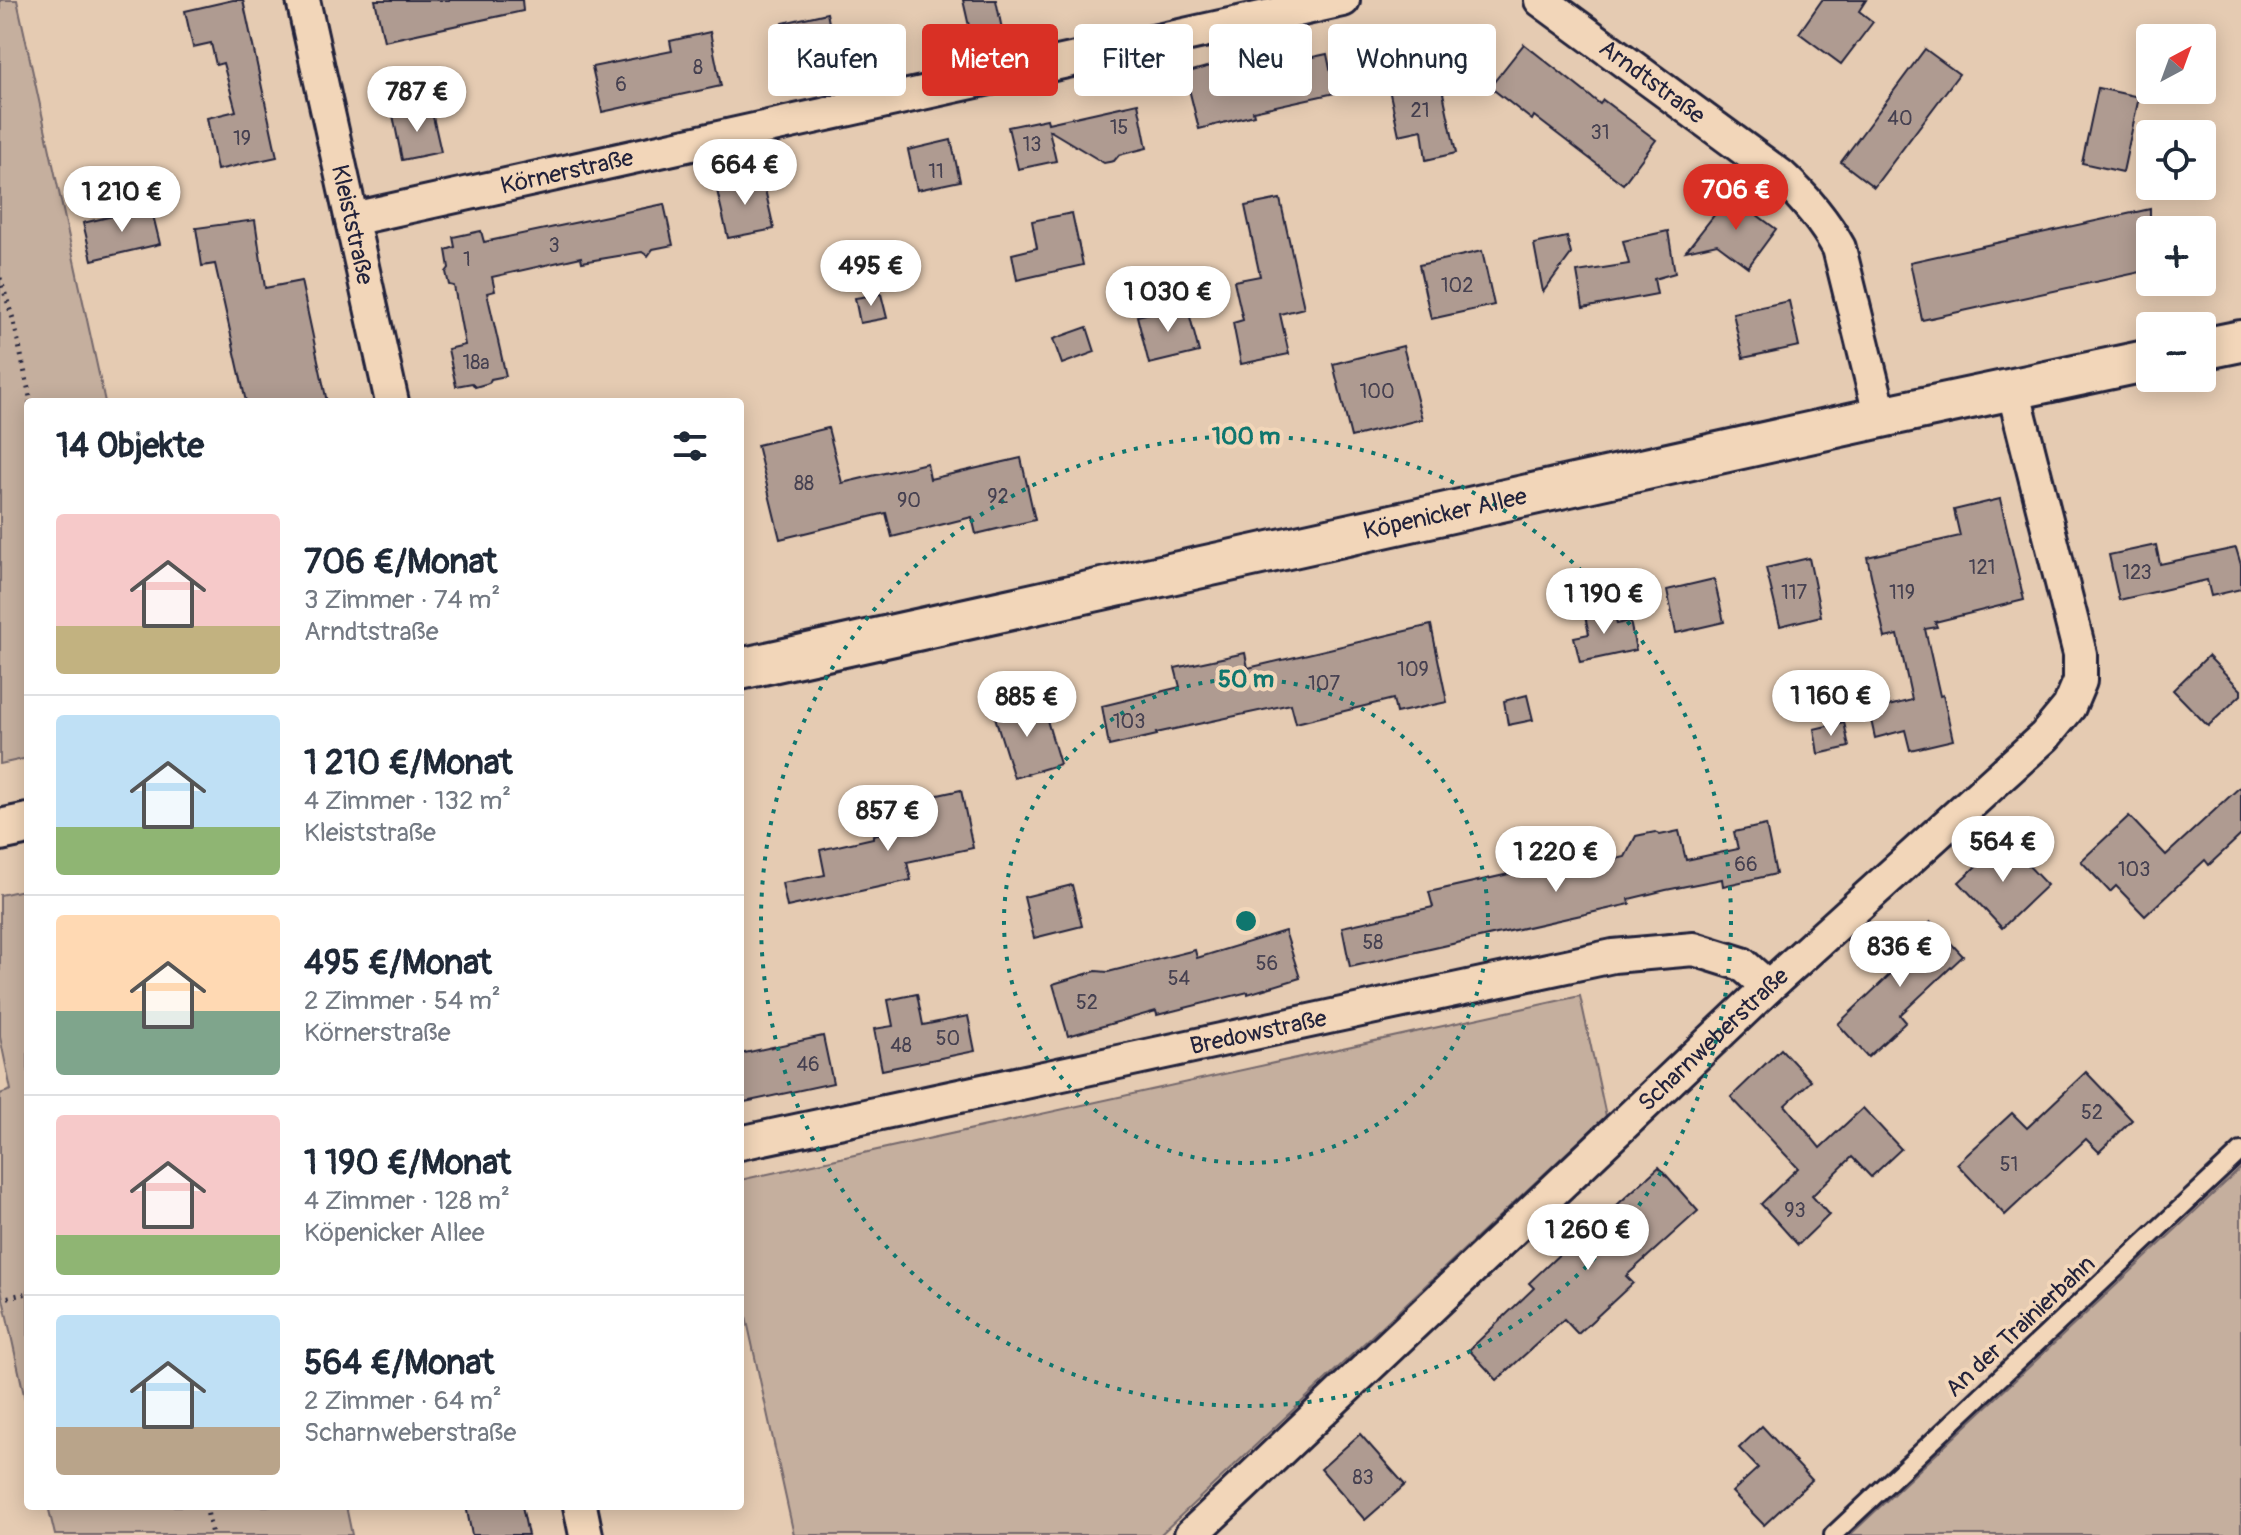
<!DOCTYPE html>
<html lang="de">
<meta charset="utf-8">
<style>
body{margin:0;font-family:Pangolin,sans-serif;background:#f6f6f7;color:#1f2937;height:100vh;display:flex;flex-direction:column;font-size:30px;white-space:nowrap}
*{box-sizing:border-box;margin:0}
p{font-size:26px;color:#747a83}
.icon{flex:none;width:44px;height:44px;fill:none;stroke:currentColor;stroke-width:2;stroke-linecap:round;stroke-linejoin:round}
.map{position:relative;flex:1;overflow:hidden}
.panel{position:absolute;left:24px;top:398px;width:720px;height:1112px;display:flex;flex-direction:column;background:#fff;border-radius:8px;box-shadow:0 4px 20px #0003}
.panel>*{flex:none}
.guide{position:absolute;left:768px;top:24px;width:760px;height:72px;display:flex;gap:16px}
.needle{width:52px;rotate:41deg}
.buttons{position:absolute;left:2136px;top:24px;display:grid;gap:16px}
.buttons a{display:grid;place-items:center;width:80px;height:80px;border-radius:8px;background:#fff;box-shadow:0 4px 20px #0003;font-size:40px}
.price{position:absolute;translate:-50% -68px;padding:0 18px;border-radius:28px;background:#fff;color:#222;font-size:26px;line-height:52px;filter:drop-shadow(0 2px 4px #0008)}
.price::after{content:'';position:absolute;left:50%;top:48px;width:24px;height:18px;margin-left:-12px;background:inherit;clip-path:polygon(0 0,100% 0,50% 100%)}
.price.current{background:#d93025;color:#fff}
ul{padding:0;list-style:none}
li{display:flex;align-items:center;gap:24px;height:200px;padding:0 32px}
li+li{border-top:2px solid #e0e1e3}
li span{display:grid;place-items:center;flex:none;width:224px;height:160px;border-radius:8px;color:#555}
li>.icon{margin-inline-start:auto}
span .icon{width:96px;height:96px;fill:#fffc;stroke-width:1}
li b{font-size:34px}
h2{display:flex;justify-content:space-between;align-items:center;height:96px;padding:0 32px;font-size:34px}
.chip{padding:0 28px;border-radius:8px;background:#fff;box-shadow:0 4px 20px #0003;font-size:28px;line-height:72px}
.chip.current{background:#d93025;color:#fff}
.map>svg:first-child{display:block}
.green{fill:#c5af9e;stroke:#74686c;stroke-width:2}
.building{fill:#af9b91;stroke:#22223b;stroke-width:2}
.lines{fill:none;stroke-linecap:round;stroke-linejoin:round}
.service-casing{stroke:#22223b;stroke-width:22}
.minor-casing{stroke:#22223b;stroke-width:38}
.tertiary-casing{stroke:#22223b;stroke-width:46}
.path{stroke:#22223b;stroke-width:5;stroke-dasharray:2 6;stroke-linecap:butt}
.service{stroke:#f2d6b9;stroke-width:16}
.minor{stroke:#f2d6b9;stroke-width:32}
.tertiary{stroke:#f2d6b9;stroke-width:40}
.ring{fill:none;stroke:#0f766e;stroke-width:4;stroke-dasharray:4 8}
.labels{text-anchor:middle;stroke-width:8;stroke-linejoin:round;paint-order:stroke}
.number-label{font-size:20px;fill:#454050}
.street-label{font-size:24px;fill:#22223b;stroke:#f2d6b9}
.centre{fill:#0f766e;stroke:#f2d6b9;stroke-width:4}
.ring-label{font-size:24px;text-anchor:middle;font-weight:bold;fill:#0f766e;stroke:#f2d6b9;stroke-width:8;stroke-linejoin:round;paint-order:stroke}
</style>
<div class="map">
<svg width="2241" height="1535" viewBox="0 0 2241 1535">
<rect width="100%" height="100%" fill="#e5cbb2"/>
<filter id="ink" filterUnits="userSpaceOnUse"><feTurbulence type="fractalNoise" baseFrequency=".0125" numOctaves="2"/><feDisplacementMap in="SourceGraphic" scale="16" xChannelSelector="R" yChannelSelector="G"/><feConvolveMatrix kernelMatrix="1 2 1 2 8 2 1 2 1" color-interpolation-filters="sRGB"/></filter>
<g filter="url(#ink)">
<g class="green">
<path d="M0,0H17L105,402H28V758L0,764Z"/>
<path d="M28,889V1413L0,1285V1094L11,1090L0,1037V895Z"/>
<path d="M1580,996L1606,1116L1160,1535H794L740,1289V1180Z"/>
<path d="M2241,1168V1535H1850Z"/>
<path d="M48,1506H346L352,1535H55Z"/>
</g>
<g class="building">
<path d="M233,0H243L277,157L217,170L207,118L236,111L223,63L216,65L211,43L193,47L185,11Z"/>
<path d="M375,0H522L523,11L384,41Z"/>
<path d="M963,0H996L1002,29L971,35Z"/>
<path d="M1822,0H1866L1859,11L1873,22L1841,64L1799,33Z"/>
<path d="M827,13L836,56L793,65L790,54L780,46L786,36L783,23Z"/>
<path d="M710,32L721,86L602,112L592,67L672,51L670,41Z"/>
<path d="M1524,44L1600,104L1603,100L1656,140L1623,184L1534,116L1532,120L1490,87Z"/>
<path d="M1925,49L1959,74L1874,187L1841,162Z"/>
<path d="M1327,54L1335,93L1253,111L1254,115L1199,129L1185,73L1239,58L1243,72Z"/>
<path d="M1440,79L1456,153L1426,160L1422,130L1399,135L1389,89Z"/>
<path d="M2098,88L2139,97L2123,172L2082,163Z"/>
<path d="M1138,103L1147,148L1119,155L1114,161L1104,163L1049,130L1056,161L1018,169L1008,127L1047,119L1048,123Z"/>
<path d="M431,108L441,152L402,160L393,115Z"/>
<path d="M951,140L960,181L917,190L908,150Z"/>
<path d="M762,176L774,229L728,238L716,186Z"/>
<path d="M1730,195L1776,229L1748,267L1717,244L1686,251Z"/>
<path d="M1280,199L1304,308L1280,314L1289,354L1241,364L1233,323L1243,320L1234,281L1260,276L1245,206Z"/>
<path d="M664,204L673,245L653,249L648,256L642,252L582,262L581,257L492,277L495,291L487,293L506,376L491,379L489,383L475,387L472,383L456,386L448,349L465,345L454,286L449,285L446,272L449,268L446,250L455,247L453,237L481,231L484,242Z"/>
<path d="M151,207L160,244L92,260L83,223Z"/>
<path d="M2150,209V270L1922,320L1910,262Z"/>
<path d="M1072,213L1083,265L1017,280L1012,254L1037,248L1032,221Z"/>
<path d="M255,220L265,288L301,281L327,402H246L215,264L202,266L196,228Z"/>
<path d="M1668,231L1675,273L1654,279L1657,294L1583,308L1577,272L1629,264L1623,241Z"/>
<path d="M1567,237L1571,254L1543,292L1534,244Z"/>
<path d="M1482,251L1494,305L1431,319L1419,265Z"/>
<path d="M881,294L887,318L860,323L855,298Z"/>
<path d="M1789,301L1799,346L1743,358L1733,313Z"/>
<path d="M1187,305L1199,352L1149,364L1137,316Z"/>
<path d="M1087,327L1095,352L1062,364L1053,339Z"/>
<path d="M1403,346L1422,419L1351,437L1333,364Z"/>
<path d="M828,428L842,483L927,463L930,479L1021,458L1035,520L976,534L972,517L892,537L886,513L780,539L757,445Z"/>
<path d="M2000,499L2024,600L1935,622L1937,627L1925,629L1940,696L1943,695L1953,740L1910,750L1905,730L1875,738L1869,711L1912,700L1898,635L1885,638L1867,557L1960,536L1954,510Z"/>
<path d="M2156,545L2160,564L2236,548L2241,565V589L2211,596L2207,580L2119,600L2109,555Z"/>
<path d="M1809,558L1821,616L1780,626L1766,568Z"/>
<path d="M1714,579L1724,622L1676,633L1667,590Z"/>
<path d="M1613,605L1617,624L1630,621L1636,650L1580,662L1574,637L1589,634L1584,611Z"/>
<path d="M1431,625L1447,702L1396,713L1393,699L1296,723L1291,704L1156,733L1157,735L1109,746L1102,706L1180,687L1175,668L1245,653L1248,668Z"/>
<path d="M2208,656L2241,690V695L2208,726L2173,690Z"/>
<path d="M1527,695L1533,720L1508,725L1504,701Z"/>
<path d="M1041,700L1060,764L1014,778L994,714Z"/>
<path d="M1844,722L1849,747L1818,754L1814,729Z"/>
<path d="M2241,786V835L2209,865L2205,860L2145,916L2116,886L2110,892L2081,861L2129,816L2166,855Z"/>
<path d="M961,790L973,848L907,862L911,880L787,907L782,883L825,875L820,850L873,838V835L920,824L915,800Z"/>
<path d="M1766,825L1776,874L1723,886L1722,879L1666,890L1629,899L1630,904L1350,967L1342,927L1433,907L1429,892L1580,858L1582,867L1625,857L1636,836L1655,832L1660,835L1679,831L1686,860L1738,849L1734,832Z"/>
<path d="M2004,840L2047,885L2002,928L1959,882Z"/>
<path d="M1072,885L1082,926L1034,938L1024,897Z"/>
<path d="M1931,922L1963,956L1900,1015L1906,1022L1868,1057L1838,1024L1902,963L1895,956Z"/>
<path d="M1285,931L1300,978L1248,994V992L1157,1015L1156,1011L1068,1036L1053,984L1096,971L1108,972L1195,950L1197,958Z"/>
<path d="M917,994L923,1025L968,1016L975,1051L882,1070L874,1029L893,1026L888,1000Z"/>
<path d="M823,1036L833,1083L740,1103V1054Z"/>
<path d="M1781,1049L1811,1081L1785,1105L1820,1148L1863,1108L1901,1149L1871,1177L1852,1157L1812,1196L1829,1215L1798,1245L1761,1204L1798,1168L1731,1097Z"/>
<path d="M2086,1072L2132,1120L2099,1152L2086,1139L2005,1215L1957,1164L2012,1113L2027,1128Z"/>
<path d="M1659,1167L1698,1211L1626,1276L1633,1283L1578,1334L1564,1319L1497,1380L1469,1350L1534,1288L1529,1283L1584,1231L1586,1233Z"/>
<path d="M1762,1426L1812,1480L1764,1525L1732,1492L1758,1468L1739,1448Z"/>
<path d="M1360,1434L1405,1485L1365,1520L1321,1469Z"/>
<path d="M466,1506H522L528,1535H472Z"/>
</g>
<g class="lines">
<g class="service-casing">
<path id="service" d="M1833,1535L2241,1151"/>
</g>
<g class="minor-casing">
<g id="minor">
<path id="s1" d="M303,0L392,402"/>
<path id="s2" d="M1541,0L1781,176C1805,198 1823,219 1839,248L1881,418"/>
<path id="s3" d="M352,219L1343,0"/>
<path id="s4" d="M740,1143L1613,956L1694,949L1742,964L1768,987"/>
<path d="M580,1506L586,1535"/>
<path id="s5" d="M1191,1535L1768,987L2045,736L2069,707L2080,681V654L2013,389"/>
</g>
</g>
<g class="tertiary-casing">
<g id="tertiary">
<path d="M2202,349L2241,341"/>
<path id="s6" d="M740,669L1895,414L2150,360"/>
<path d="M0,830L28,824"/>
</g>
</g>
<g class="path">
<path d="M0,278L14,322L31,402"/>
<path d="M0,1299L28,1293"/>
<path d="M206,1506L212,1535"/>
</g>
<use href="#service" class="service"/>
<use href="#minor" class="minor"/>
<use href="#tertiary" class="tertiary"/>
</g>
</g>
<g class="ring">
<circle cx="1246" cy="921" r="242"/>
<circle cx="1246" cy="921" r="485"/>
</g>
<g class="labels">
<g class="number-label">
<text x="698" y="74">8</text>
<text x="621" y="91">6</text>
<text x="1420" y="117">21</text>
<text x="1900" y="125">40</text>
<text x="1119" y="134">15</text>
<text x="1600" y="139">31</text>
<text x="242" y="145">19</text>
<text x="1032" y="151">13</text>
<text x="936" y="178">11</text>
<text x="554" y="252">3</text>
<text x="467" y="266">1</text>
<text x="1457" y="292">102</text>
<text x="476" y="369">18a</text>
<text x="1377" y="398">100</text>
<text x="804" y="490">88</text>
<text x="998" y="503">92</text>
<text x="909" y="507">90</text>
<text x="1982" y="574">121</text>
<text x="2137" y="579">123</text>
<text x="1794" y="599">117</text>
<text x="1902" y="599">119</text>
<text x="1413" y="676">109</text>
<text x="1324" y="690">107</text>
<text x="1129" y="728">103</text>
<text x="1746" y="871">66</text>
<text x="2134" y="876">103</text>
<text x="1373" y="949">58</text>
<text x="1267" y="970">56</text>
<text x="1179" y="985">54</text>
<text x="1087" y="1009">52</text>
<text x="948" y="1045">50</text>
<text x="901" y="1052">48</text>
<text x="808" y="1071">46</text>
<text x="2092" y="1119">52</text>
<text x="2009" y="1171">51</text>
<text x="1795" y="1217">93</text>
<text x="1363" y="1484">83</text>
</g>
<g class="street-label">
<text dy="8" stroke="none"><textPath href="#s2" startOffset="138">Arndtstraße</textPath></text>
<text dy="8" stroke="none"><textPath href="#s3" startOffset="220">Körnerstraße</textPath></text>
<text dy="8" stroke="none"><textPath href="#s1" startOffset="230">Kleiststraße</textPath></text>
<text dy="8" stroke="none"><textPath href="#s6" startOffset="722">Köpenicker Allee</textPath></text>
<text dy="8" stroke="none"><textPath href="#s4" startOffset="530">Bredowstraße</textPath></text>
<text dy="8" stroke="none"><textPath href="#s5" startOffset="720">Scharnweberstraße</textPath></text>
<text transform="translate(2020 1326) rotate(-43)" y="8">An der Trainierbahn</text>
</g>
</g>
<circle cx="1246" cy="921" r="12" class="centre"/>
<g class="ring-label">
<text x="1246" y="444">100 m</text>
<text x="1246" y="687">50 m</text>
</g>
</svg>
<div class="buttons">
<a><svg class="needle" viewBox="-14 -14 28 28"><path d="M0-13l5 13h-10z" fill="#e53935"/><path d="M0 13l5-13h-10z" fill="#747a83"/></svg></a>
<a><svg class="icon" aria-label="locate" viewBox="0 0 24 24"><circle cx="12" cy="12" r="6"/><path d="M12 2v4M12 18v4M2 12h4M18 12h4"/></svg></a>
<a>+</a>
<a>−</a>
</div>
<b class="price" style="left:417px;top:134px">787 €</b>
<b class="price" style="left:745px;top:207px">664 €</b>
<b class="price current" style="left:1736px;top:232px">706 €</b>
<b class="price" style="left:122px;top:234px">1 210 €</b>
<b class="price" style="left:871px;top:308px">495 €</b>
<b class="price" style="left:1168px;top:334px">1 030 €</b>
<b class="price" style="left:1604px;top:636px">1 190 €</b>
<b class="price" style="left:1831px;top:738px">1 160 €</b>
<b class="price" style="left:1027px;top:739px">885 €</b>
<b class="price" style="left:888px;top:853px">857 €</b>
<b class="price" style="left:2003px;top:884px">564 €</b>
<b class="price" style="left:1556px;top:894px">1 220 €</b>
<b class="price" style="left:1900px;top:989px">836 €</b>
<b class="price" style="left:1588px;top:1272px">1 260 €</b>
<div class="guide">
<a class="chip">Kaufen</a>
<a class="chip current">Mieten</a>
<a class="chip">Filter</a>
<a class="chip">Neu</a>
<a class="chip">Wohnung</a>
</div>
<section class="panel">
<h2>14 Objekte<svg class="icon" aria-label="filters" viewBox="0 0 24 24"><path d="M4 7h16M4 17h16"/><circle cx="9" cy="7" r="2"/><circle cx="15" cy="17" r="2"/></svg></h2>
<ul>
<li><span style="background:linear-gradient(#f6c9c9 70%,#c2b280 0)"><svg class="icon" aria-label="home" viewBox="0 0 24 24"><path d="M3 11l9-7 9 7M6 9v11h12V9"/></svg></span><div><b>706 €/Monat</b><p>3 Zimmer · 74 m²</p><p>Arndtstraße</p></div></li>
<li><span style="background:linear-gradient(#bfe0f5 70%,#8fb573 0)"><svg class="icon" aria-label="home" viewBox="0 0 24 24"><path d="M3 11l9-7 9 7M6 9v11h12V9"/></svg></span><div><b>1 210 €/Monat</b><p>4 Zimmer · 132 m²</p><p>Kleiststraße</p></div></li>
<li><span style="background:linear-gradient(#ffd9b3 60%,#7fa58c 0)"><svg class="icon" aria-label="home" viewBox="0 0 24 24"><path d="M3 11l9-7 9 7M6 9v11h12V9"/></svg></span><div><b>495 €/Monat</b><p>2 Zimmer · 54 m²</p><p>Körnerstraße</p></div></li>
<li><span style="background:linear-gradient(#f6c9c9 75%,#8fb573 0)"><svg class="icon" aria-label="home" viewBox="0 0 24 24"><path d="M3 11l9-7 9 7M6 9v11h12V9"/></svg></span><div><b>1 190 €/Monat</b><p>4 Zimmer · 128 m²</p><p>Köpenicker Allee</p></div></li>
<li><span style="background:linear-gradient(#bfe0f5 70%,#b9a48a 0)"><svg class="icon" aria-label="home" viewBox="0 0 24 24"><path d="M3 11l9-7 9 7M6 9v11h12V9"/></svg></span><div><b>564 €/Monat</b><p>2 Zimmer · 64 m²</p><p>Scharnweberstraße</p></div></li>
</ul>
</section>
</div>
